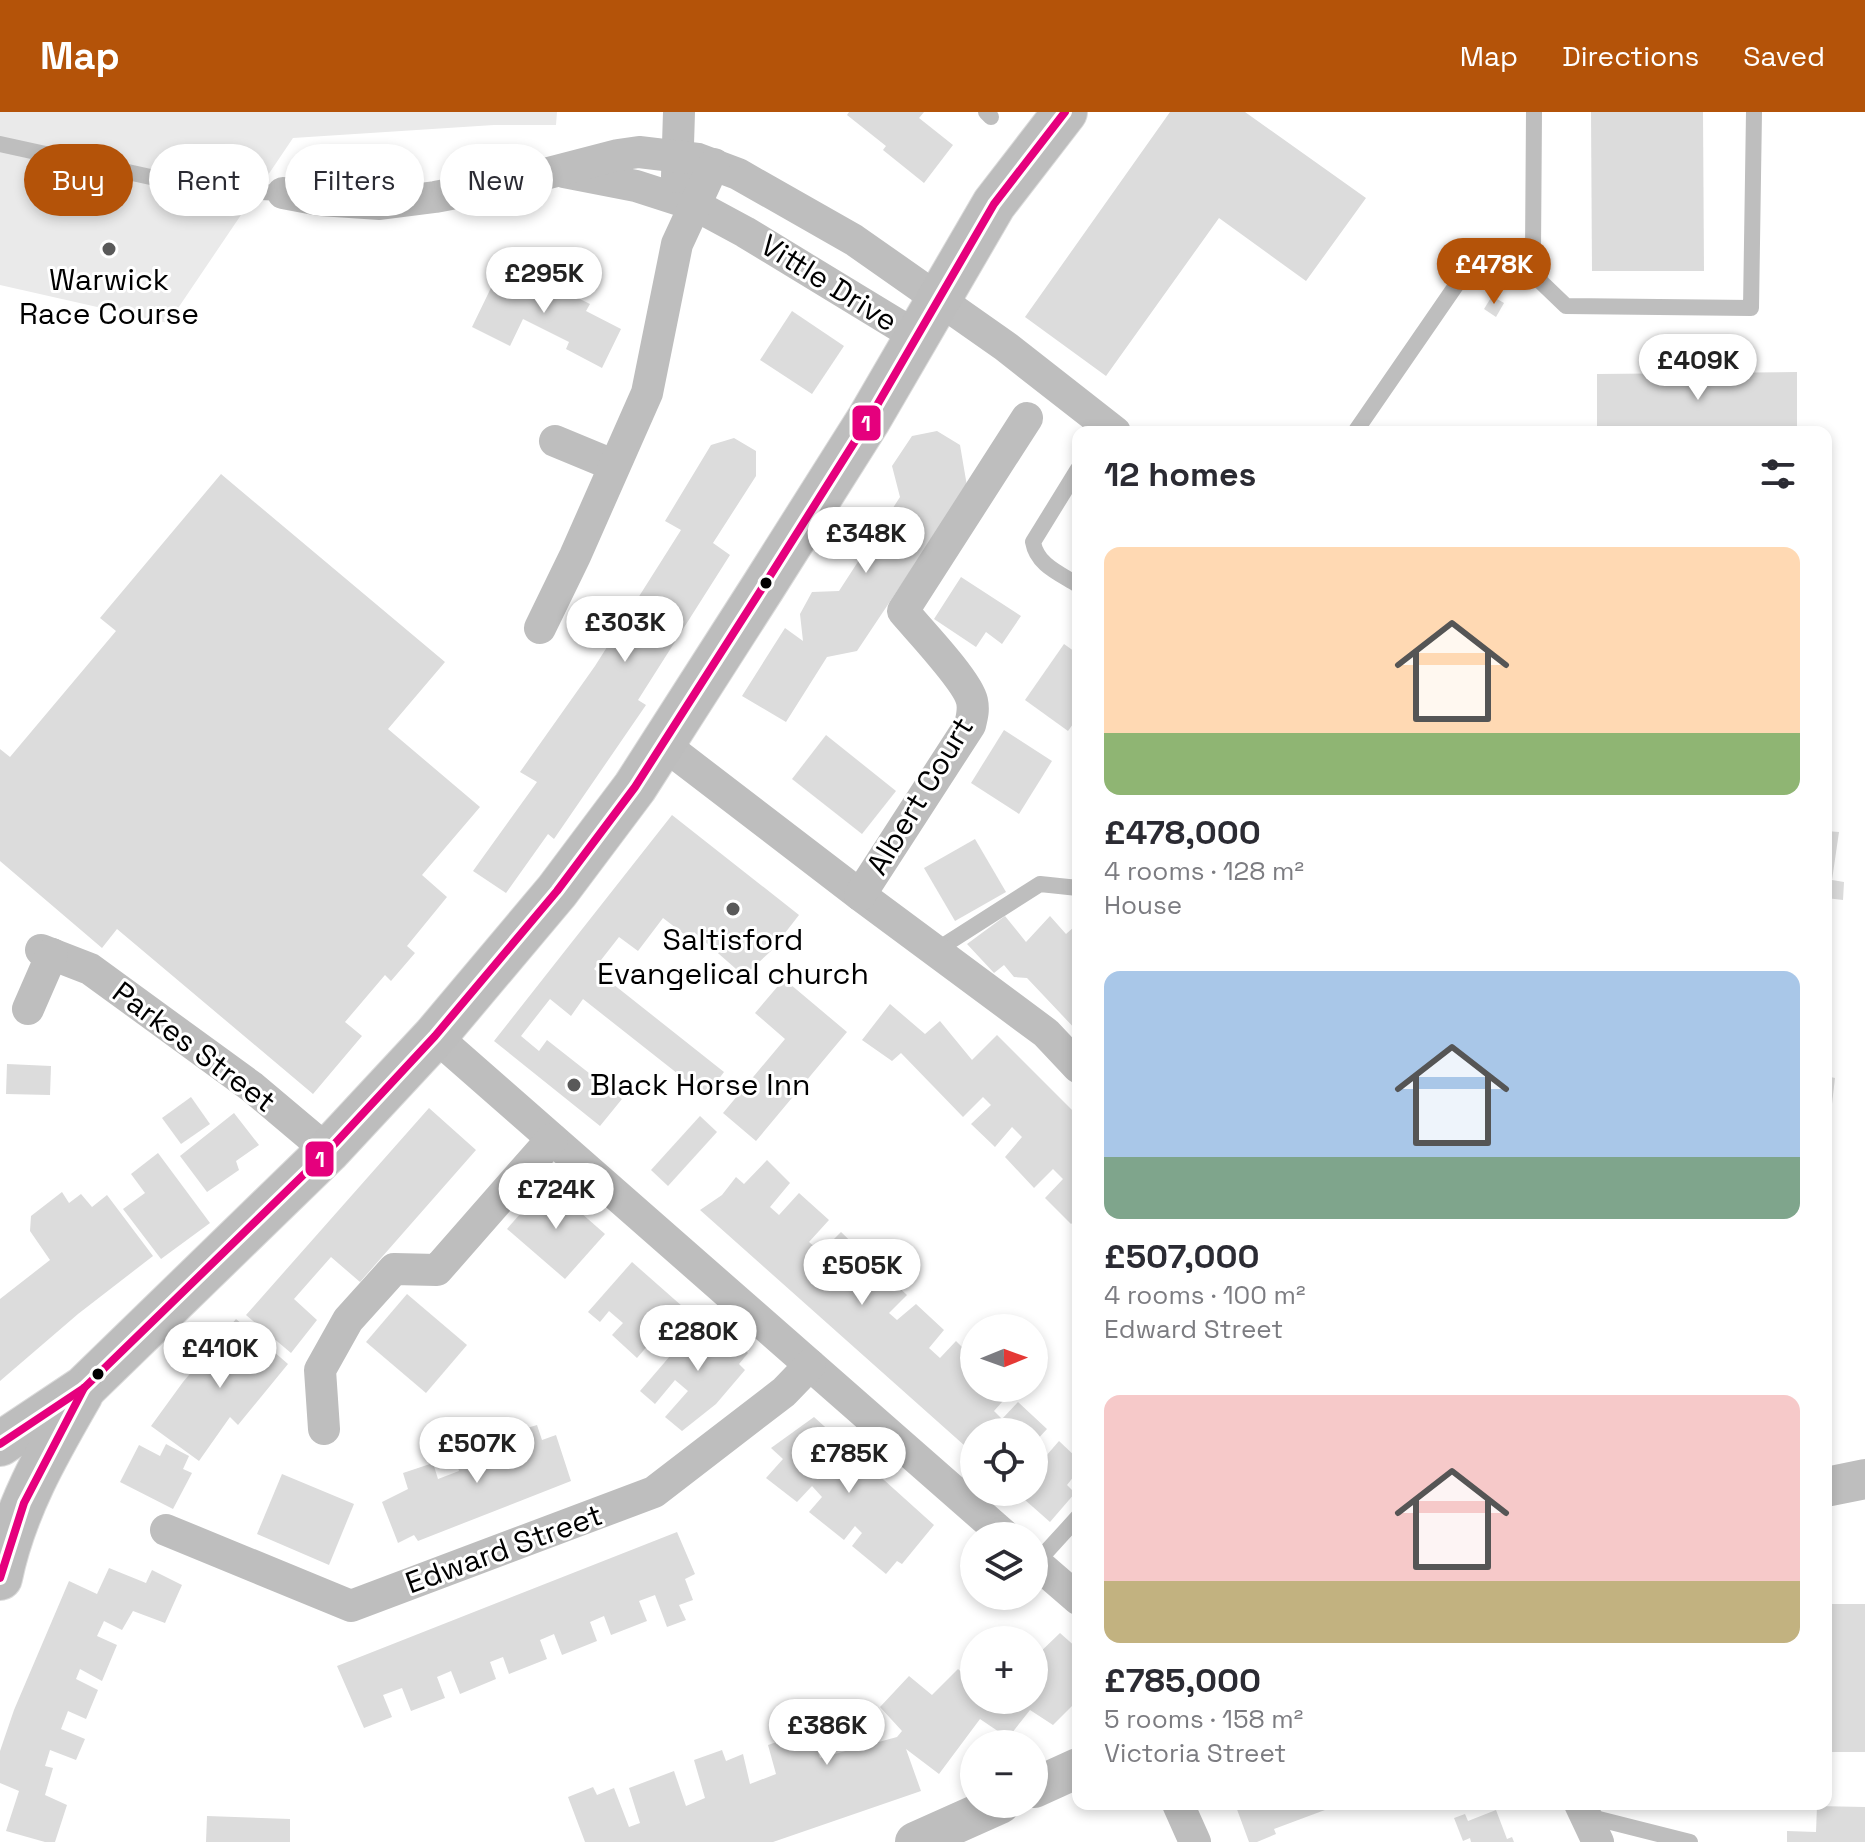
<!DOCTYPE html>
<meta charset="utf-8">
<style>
body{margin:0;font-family:"Space Grotesk",sans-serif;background:#f2f2f3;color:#2b2b33;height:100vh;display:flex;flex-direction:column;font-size:30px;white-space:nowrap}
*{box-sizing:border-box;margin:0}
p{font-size:26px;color:#7c7c81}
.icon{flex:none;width:44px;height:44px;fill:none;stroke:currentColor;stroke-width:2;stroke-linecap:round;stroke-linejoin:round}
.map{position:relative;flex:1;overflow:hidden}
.sheet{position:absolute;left:1072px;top:314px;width:760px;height:1384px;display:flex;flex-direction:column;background:#fff;border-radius:16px;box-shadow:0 4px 12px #0003}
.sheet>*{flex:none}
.guide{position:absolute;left:24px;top:32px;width:760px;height:72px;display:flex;gap:16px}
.needle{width:52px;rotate:89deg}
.buttons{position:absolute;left:960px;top:1202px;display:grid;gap:16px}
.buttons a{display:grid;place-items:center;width:88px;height:88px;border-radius:50%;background:#fff;box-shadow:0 4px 12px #0003;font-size:40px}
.price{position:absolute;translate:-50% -68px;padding:0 18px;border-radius:28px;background:#fff;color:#222;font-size:26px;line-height:52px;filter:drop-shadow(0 2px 4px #0008)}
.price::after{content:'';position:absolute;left:50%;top:48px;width:24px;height:18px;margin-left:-12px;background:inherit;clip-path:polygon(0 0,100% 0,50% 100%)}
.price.current{background:#b45309;color:#fff}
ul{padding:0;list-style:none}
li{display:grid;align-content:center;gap:16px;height:424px;padding:0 32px}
li span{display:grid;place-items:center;height:248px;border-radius:16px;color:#555}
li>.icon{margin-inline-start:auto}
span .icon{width:144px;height:144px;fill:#fffc;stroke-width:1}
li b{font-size:34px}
h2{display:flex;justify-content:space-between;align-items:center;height:96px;padding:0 32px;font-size:34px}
.pill{padding:0 28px;border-radius:36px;background:#fff;box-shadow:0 4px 12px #0003;font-size:28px;line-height:72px}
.pill.current{background:#b45309;color:#fff}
header{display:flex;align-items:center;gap:48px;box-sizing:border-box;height:112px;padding:0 40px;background:#b45309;color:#fff}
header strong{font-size:38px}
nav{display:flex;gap:44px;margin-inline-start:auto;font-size:28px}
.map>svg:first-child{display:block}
.green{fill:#eaeaea}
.building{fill:#dcdcdc}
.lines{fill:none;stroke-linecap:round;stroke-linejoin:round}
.primary-casing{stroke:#dbdbdb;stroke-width:46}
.service{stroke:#bebebe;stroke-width:16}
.minor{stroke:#bebebe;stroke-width:32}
.tertiary{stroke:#bebebe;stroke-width:40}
.primary{stroke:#bdbdbd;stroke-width:44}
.bus-1-casing{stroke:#fff;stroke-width:14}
.bus-1{stroke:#e5007d;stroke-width:8}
.poi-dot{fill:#595959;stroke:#fff;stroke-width:3}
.bus-dot{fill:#000;stroke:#fff;stroke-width:3}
.labels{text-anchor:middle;stroke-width:6;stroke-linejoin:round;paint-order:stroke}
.poi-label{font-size:30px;fill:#000;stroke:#fff}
.street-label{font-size:30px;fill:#000;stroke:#fff}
.line-badge{stroke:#fff;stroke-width:3}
.badge-label{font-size:22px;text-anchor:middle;font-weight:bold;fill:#fff}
</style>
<header>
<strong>Map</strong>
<nav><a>Map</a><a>Directions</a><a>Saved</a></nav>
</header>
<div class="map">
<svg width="1865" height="1730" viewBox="0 0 1865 1730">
<rect width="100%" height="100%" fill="#fff"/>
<path class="green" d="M0,0H557L556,13H494L293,26L168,211L0,173Z"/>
<g class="building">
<path d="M849,0H924L919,6L953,33L924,71L883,38L886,34L847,3Z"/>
<path d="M1170,0H1245L1366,86L1306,169L1219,106L1106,264L1025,205Z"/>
<path d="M1591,0H1703L1704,159H1592Z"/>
<path d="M504,149L590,192L586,199L621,217L602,256L566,237L569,230L523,207L510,234L472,215Z"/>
<path d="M1492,184L1504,191L1496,205L1484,197Z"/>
<path d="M792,199L844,234L812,282L760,248Z"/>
<path d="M1797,260V320H1597V262Z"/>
<path d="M937,319L960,333L967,374L857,539L827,545L786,610L742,584L785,516L803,529L800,502L812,480L839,479L900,385L892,354L912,324Z"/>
<path d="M734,326L756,339V364L713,431L730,443L638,588L646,593L554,727L548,722L506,781L473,759L537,670L520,660L595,554L681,418L665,409L711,333Z"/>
<path d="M221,362L445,550L388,617L480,695L422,763L447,785L407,834L415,841L391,869L385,863L345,910L362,924L313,982L117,817L102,836L0,749V637L10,645L116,519L100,506Z"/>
<path d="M961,465L1021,504L1002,532L986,520L976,535L934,507Z"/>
<path d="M1064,532L1078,542V605L1068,619L1025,588Z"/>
<path d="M1004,618L1052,649L1019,702L971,671Z"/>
<path d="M826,623L896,679L862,722L792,667Z"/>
<path d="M672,703L799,803L771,839L744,864L694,820L689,826L663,806L638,839L619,825L594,857L724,960L706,984L583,887L571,904L550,887L521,924L539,939L547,928L622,987L600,1014L494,929Z"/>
<path d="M1826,719L1839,720L1832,768L1844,770L1843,788L1826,786Z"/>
<path d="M975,727L1006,780L955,809L924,756Z"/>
<path d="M1005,804L1026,830L1050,804L1066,822L1074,815L1078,820V920L1027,866L1014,865L1004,853L994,861L967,832Z"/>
<path d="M784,867L847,920L756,1029L723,1001L785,927L755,901Z"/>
<path d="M890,892L925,922L940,909L972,948L997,923L1078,1004V1106L1071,1112L1045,1086L1063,1067L1053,1057L1034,1076L1005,1045L1022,1025L1012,1015L995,1035L971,1012L991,993L983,985L963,1005L901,941L892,949L862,928Z"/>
<path d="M7,952L51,954L50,983L6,982Z"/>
<path d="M1826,964L1835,966L1829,1018H1826Z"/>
<path d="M191,985L210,1012L181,1032L162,1006Z"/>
<path d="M429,996L476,1038L360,1170L331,1145L294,1187L317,1208L291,1241L246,1203Z"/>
<path d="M234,1001L259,1033L236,1049L239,1058L207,1080L180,1044Z"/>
<path d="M700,1004L717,1020L668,1074L651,1058Z"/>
<path d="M158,1041L210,1111L161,1147L123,1097L145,1081L131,1062Z"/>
<path d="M767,1048L790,1071L770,1095L779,1103L799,1081L829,1108L809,1130L821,1140L841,1120L867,1145L847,1166L857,1176L879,1157L907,1183L889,1201L897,1208L916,1192L944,1218L929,1236L940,1246L956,1229L974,1247V1267L970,1272L978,1279L982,1276H1004L1010,1281L994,1299L1002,1307L1018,1290L1047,1317L1034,1331V1320H974V1342L700,1098L722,1083L736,1065L744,1072Z"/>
<path d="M547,1071L605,1122L565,1167L507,1117Z"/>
<path d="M62,1080L69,1091L81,1082L92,1095L107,1083L153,1144L78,1202L0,1269V1187L50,1148L30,1119L31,1104Z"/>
<path d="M632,1150L691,1202L658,1240L649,1232L637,1246L612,1223L623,1211L609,1199L600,1210L588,1200Z"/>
<path d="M407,1182L467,1233L426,1281L366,1230Z"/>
<path d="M236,1207L288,1252L238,1313L230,1305L199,1349L151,1314L183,1270Z"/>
<path d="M700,1209L708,1216L714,1209L730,1225L723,1234L726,1236L733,1228L748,1241L739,1252L745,1258L716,1292L682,1319L665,1305L688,1279L675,1268L655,1292L640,1279Z"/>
<path d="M814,1305L934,1413L902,1452L897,1449L886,1462L852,1434L862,1421L855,1414L844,1428L809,1400L822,1385L812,1374L797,1390L766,1366L783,1347L771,1336Z"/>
<path d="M537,1313L542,1328L556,1323L571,1369L418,1429L414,1423L398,1431L382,1390L408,1377L403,1361L433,1351L438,1367L459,1359L454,1342L485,1331L489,1347L509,1340L504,1323Z"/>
<path d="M1059,1329L1078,1347V1359L1067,1373L1075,1381L1050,1410L1016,1380H1034V1333L1046,1344Z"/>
<path d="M166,1332L189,1344L183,1357L192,1361L173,1397L120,1370L139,1333L160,1344Z"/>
<path d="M282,1362L354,1392L329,1453L257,1422Z"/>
<path d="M677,1420L695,1462L685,1467L693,1488L679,1493L686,1508L667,1515L655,1483L639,1489L647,1509L611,1523L604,1504L590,1510L597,1529L562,1543L554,1522L540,1528L547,1547L509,1562L503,1545L490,1550L496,1567L460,1582L451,1559L437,1565L445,1586L411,1599L402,1576L383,1583L392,1605L364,1616L337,1554Z"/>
<path d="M109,1456L146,1471L152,1458L182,1473L165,1511L133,1499L122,1518L104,1509L97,1524L117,1533L102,1569L80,1557L76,1567L98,1578L86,1607L68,1599L61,1617L85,1627L76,1648L50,1638L45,1654L53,1656L45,1683L67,1693L55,1730H45L6,1719L19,1679L0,1671V1639L14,1598L69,1469L97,1482Z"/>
<rect x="1826" y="1492" width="39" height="148"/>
<path d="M1060,1521L1078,1537V1588L1053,1613L1030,1598L1008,1626L980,1607L939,1662L906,1637L921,1679L773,1730H585L568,1685L593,1675L597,1683L614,1676L629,1715L640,1711L629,1676L674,1659L686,1694L705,1686L694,1648L722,1638L726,1649L743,1642L750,1672L776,1662L768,1633L811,1618L820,1646L897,1625L902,1619L880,1595L909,1564L932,1583L958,1557L974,1571V1588H1034V1546Z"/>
<path d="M1235,1692H1341L1274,1717L1276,1722L1257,1730H1249Z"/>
<path d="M1817,1694L1865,1695V1730H1787V1719L1816,1720Z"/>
<path d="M1496,1698L1507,1727L1512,1725L1514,1730H1471L1470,1726L1463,1729L1454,1706L1465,1702L1468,1709Z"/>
<path d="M207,1704L290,1707V1730H206Z"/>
</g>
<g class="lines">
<g class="primary-casing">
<g id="primary">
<path d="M0,1332L84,1276L328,1039L435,924L557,779L635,675L763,475L869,307L994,92L1065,0"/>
<path d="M0,1466C14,1398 47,1341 81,1282"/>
</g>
</g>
<g class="service">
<path d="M986,0L991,5"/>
<path d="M1534,0L1533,139L1541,170L1566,194L1751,196L1754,0"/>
<path d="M0,32L210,78L283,81"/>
<path d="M1355,320L1468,156L1481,144L1533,139"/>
<path d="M1078,357L1033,430C1037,453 1059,461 1078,473"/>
<path d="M935,839L1040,772L1078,776"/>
<path d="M1036,1451L1078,1405"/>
<path d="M1587,1704L1690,1730"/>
</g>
<g class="minor">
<path d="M564,60L636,74L695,93L745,120L916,224"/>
<path d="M677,65L679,0"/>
<path d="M283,81L320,88L380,92L435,85L514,70L618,43L639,40L698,47L738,62L854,128L1005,234L1115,320"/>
<path d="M555,329L613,353"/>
<path d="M540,516L575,444L647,281L677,132L714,52"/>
<path d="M663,632L860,783L1046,921L1078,955"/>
<path d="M860,783L970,613C972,605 974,598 972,589C968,569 918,517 903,499L1027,306"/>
<path d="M41,838L90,857L252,975L328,1039"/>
<path d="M28,897L52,842"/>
<path d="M435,924L1005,1424"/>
<path d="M324,1317L320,1258L348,1208L394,1157L437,1158L552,1027"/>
<path d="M166,1418L351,1494L654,1380L784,1280L810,1253"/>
<path d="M1034,1449L1078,1487"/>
<path d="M1178,1692L1195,1730"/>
<path d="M1580,1692L1598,1730"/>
</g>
<g class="tertiary">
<path d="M1826,1375L1865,1367"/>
<path d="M1034,1676L1078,1656"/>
<path d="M915,1730L1000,1692"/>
</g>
<use href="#primary" class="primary"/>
<g class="bus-1-casing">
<g id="bus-1">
<path d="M0,1332L84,1276L328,1039L435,924L557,779L635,675L763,475L869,307L994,92L1065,0"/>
<path d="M0,1466L24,1391L84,1276"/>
</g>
</g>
<use href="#bus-1" class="bus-1"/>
</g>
<g class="poi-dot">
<circle cx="109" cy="137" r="8"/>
<circle cx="733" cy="797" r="8"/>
<circle cx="574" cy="973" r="8"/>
</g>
<g class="bus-dot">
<circle cx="766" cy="471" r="7"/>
<circle cx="98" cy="1262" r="7"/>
</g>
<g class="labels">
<g class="poi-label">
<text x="109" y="178">Warwick<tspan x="109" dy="34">Race Course</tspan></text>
<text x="733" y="838">Saltisford<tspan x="733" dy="34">Evangelical church</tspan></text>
<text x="590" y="983" text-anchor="start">Black Horse Inn</text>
</g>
<g class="street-label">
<text transform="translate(829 171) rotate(32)" y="10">Vittle Drive</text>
<text transform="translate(920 684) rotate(-59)" y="10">Albert Court</text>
<text transform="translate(194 935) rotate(37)" y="10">Parkes Street</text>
<text transform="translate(504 1437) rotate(-20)" y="10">Edward Street</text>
</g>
</g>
<g class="line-badge">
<rect x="851" y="292" width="31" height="38" rx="8" fill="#e5007d"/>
<rect x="304" y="1028" width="31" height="38" rx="8" fill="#e5007d"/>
</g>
<g class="badge-label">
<text x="866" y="319">1</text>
<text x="320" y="1055">1</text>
</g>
</svg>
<div class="buttons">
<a><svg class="needle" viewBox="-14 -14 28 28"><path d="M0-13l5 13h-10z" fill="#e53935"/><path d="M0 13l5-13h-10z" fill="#7c7c81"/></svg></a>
<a><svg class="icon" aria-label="locate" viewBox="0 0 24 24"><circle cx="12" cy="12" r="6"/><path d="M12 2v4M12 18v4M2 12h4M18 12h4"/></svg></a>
<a><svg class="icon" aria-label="layers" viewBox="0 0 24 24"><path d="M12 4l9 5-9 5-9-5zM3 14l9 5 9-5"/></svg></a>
<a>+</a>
<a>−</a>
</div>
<b class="price current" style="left:1494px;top:194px">£478K</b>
<b class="price" style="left:544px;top:203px">£295K</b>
<b class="price" style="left:1698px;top:290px">£409K</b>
<b class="price" style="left:866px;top:463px">£348K</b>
<b class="price" style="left:625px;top:552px">£303K</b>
<b class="price" style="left:556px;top:1119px">£724K</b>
<b class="price" style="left:862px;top:1195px">£505K</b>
<b class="price" style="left:698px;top:1261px">£280K</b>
<b class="price" style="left:220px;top:1278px">£410K</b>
<b class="price" style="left:477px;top:1373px">£507K</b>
<b class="price" style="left:849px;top:1383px">£785K</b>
<b class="price" style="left:827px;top:1655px">£386K</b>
<div class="guide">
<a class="pill current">Buy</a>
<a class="pill">Rent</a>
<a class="pill">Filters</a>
<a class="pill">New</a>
</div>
<section class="sheet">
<h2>12 homes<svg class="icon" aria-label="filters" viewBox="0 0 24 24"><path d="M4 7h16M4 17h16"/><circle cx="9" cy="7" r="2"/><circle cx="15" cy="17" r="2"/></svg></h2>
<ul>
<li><span style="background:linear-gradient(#ffd9b3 75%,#8fb573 0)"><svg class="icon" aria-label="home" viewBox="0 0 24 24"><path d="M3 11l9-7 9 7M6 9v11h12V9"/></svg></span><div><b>£478,000</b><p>4 rooms · 128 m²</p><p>House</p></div></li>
<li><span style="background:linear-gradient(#a9c7e8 75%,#7fa58c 0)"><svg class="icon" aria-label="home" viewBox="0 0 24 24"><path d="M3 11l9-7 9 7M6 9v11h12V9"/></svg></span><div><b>£507,000</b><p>4 rooms · 100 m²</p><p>Edward Street</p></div></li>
<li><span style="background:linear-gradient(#f6c9c9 75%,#c2b280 0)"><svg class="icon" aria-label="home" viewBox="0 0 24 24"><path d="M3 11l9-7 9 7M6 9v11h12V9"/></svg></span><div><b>£785,000</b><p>5 rooms · 158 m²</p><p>Victoria Street</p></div></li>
</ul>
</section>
</div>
